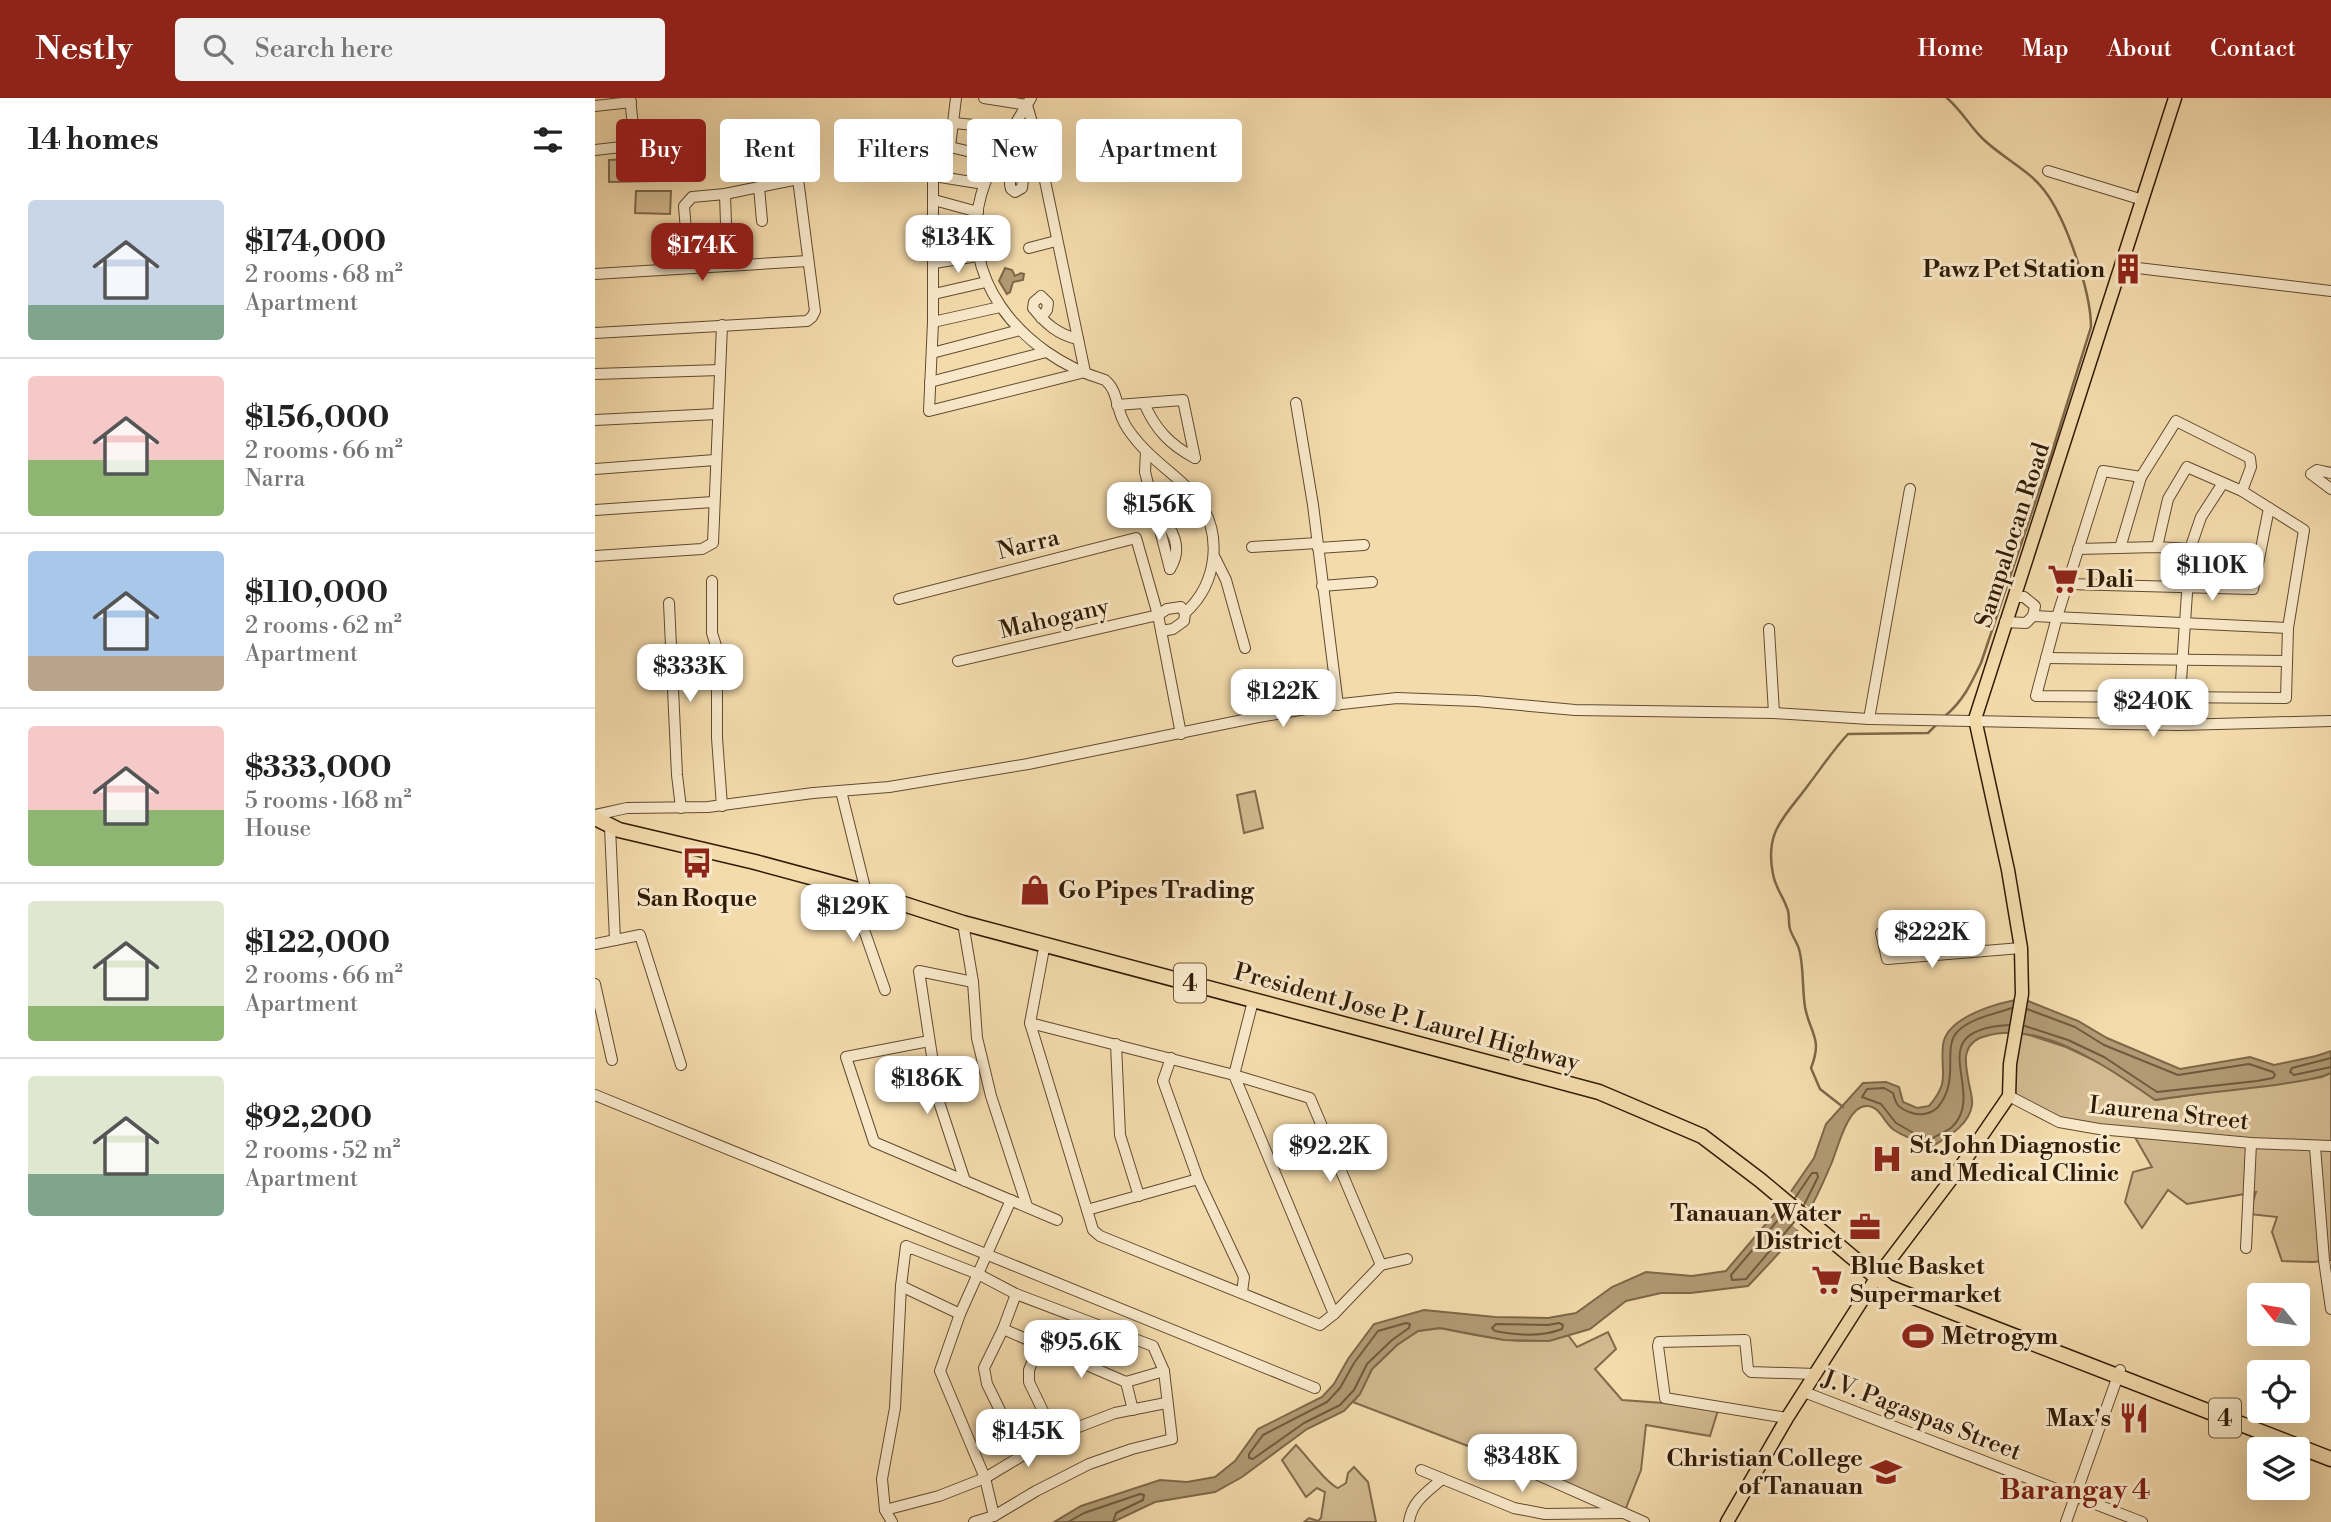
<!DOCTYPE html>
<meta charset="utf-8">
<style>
body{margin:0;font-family:"Libre Bodoni",serif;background:#f2f2f2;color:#222;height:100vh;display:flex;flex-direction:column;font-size:26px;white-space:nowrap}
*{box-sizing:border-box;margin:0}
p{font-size:23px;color:#767676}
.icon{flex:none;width:38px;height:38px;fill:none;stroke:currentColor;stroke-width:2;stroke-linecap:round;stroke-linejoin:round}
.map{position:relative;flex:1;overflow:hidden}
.sheet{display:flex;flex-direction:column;background:#fff;width:595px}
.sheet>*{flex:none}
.banner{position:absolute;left:21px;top:21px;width:665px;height:63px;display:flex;gap:14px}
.needle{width:46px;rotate:300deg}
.controls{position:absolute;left:1652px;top:1185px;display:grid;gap:14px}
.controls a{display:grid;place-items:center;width:63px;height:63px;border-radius:7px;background:#fff;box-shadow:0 7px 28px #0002;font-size:35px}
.price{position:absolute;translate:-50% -60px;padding:0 16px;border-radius:14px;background:#fff;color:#222;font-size:23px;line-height:46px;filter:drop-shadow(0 2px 4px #0008)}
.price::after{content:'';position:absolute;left:50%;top:42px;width:21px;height:16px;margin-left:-10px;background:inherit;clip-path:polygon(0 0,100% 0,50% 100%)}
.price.active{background:#8f2418;color:#fff}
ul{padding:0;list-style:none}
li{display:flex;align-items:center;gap:21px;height:175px;padding:0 28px}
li+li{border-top:2px solid #e0e0e0}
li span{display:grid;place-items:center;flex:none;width:196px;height:140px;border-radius:7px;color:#555}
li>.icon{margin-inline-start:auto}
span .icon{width:84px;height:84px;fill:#fffc;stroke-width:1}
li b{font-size:30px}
h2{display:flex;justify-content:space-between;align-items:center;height:84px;padding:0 28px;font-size:30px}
.chip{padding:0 24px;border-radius:7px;background:#fff;box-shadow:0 7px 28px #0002;font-size:24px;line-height:63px}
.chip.active{background:#8f2418;color:#fff}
header{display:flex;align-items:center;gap:42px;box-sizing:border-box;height:98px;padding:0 35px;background:#8f2418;color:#fff}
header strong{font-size:33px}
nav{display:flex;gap:38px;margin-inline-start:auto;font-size:24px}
.search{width:490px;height:63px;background:#f2f2f2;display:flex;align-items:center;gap:18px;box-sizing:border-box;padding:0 24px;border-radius:7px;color:#767676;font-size:26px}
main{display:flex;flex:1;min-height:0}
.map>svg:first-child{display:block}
.green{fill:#d3ba90;stroke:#826a4b;stroke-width:2}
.water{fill:#b19a74;stroke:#7d6748;stroke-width:2}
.pier{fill:#f4dbac}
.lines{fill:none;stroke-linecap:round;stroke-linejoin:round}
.shore{stroke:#705a3d;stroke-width:2}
.stream{stroke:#7d6748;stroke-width:2.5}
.minor-casing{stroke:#614b30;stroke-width:12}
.major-casing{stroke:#301b06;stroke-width:15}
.highway-casing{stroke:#301b06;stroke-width:17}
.minor{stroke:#f8e8c9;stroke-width:10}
.major{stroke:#f4dbac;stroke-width:12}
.highway{stroke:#f4dbac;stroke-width:14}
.labels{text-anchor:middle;stroke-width:6;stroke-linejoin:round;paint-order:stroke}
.shield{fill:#f8e8c9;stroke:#6c5840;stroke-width:2}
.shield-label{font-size:23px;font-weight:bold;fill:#301b06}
.poi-label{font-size:24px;font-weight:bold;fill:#301b06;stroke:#f8e8c9;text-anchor:start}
.street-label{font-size:24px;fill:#301b06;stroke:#f8e8c9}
.quarter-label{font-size:28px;font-weight:bold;fill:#7a1f14;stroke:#f8e8c9}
</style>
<header>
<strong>Nestly</strong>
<div class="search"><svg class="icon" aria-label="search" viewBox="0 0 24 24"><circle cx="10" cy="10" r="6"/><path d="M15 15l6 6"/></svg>Search here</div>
<nav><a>Home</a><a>Map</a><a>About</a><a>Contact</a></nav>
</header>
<main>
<section class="sheet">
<h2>14 homes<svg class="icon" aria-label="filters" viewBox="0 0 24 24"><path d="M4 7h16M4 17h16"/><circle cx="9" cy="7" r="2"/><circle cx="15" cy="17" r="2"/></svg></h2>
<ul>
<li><span style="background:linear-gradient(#c9d6e8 75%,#7fa58c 0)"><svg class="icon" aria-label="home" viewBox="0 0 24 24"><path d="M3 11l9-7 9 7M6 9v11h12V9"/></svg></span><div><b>$174,000</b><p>2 rooms · 68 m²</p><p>Apartment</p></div></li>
<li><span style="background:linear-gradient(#f6c9c9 60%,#8fb573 0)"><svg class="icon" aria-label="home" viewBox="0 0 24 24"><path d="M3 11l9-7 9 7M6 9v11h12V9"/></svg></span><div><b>$156,000</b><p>2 rooms · 66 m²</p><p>Narra</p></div></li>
<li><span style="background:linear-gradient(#a9c7e8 75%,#b9a48a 0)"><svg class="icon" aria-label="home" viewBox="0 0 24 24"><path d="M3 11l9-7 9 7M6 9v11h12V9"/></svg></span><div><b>$110,000</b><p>2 rooms · 62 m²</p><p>Apartment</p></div></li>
<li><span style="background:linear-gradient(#f6c9c9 60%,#8fb573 0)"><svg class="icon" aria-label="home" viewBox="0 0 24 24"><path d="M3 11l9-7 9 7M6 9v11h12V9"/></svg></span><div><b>$333,000</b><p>5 rooms · 168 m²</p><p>House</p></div></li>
<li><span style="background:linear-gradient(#dfe7d0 75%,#8fb573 0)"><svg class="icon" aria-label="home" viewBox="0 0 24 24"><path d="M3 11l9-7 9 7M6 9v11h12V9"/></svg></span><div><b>$122,000</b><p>2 rooms · 66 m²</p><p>Apartment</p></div></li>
<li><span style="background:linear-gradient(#dfe7d0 70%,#7fa58c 0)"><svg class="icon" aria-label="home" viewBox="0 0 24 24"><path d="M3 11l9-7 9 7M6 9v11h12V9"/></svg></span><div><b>$92,200</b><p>2 rooms · 52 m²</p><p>Apartment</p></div></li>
</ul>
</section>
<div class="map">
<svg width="1736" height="1424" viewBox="0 0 1736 1424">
<rect width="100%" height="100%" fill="#f4dbac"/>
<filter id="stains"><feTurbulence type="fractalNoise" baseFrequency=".00286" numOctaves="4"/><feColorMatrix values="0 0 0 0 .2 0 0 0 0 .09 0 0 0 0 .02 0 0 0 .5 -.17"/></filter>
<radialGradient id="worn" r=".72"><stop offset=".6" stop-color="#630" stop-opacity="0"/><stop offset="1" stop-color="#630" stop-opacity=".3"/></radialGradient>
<g class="green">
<path d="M61,60V83L14,84V62Z"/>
<path d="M41,93H76L75,116L40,115Z"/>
<path d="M660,693L668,730L649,735L642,697Z"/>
<path d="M1425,934L1471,949L1507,966L1561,1002C1616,993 1672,988 1727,979L1736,975V1162L1718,1164L1687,1163L1677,1134L1682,1119L1654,1116L1661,1094L1592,1106L1573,1092L1547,1130L1530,1104L1538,1074L1557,1069L1537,1034L1464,1024L1414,998Z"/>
<path d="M845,1230C887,1238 931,1250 973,1237L982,1249L1013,1234L1021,1251L1000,1271L1027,1302L1124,1309L1115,1338L1051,1327L1046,1372L1029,1415L907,1361L750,1301L758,1304L764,1297L777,1271L802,1247L823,1233Z"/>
<path d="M701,1347C712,1358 732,1386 743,1390L751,1385L753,1375L759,1369L773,1384L781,1424H709L714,1420L723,1423L726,1420L730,1394L722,1390L711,1399L687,1362Z"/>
</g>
<g class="water">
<path d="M410,170L417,172L420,178L426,175L429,176L428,182L418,184L415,194L412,196L404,183Z"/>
<path d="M1428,901L1483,923L1512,940L1585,971L1655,959L1679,967L1721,958L1736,953V975C1721,982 1704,983 1687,986C1645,992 1603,995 1560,1002C1517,972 1446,921 1391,938C1382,940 1375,944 1372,954C1369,962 1372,972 1373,980C1374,988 1378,999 1377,1007C1374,1027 1354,1038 1338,1048C1324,1044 1311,1040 1299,1032C1289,1025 1285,1008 1272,1008C1253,1007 1243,1049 1237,1064C1227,1088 1215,1114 1200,1136C1186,1154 1169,1171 1153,1188L1096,1195H1066L1031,1203L995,1231L954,1243L909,1242L845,1230L823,1233L802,1247L777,1271L765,1296L749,1313L712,1331L647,1379L620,1394L560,1404L518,1424H459L486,1408L565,1382L592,1384L620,1379L640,1363L663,1331L727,1299L739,1286L753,1261L779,1226L829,1212L900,1219L953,1220L981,1215L1017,1189L1051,1174L1097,1178L1131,1173L1186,1108L1219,1060L1231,1026L1268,985L1291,984L1304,989L1308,1004L1322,1010L1334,1008C1356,982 1345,976 1348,947C1351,919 1404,904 1428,901Z"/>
</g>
<path class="pier" d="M1193,1091L1218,1113L1205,1134L1179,1111Z"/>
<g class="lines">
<g class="shore">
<path d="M1414,927C1322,932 1394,993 1357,1029C1353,1033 1344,1036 1338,1040L1322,1037L1301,1025L1286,1006L1267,999L1272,991L1289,990L1298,995C1301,1006 1302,1009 1314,1014C1324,1018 1335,1017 1343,1009C1366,981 1346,950 1363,933C1376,920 1400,916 1417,910"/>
<path d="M1430,928L1473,942L1509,959L1562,994L1662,983L1678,980L1680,977L1678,974L1654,966L1583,977L1509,947L1480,929L1432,911"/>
<path d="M1736,960L1697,970L1695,974L1699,977L1736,969"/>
<path d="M1200,1100L1217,1075H1222L1223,1079L1209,1107"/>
<path d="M1190,1114L1136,1177L1137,1182L1151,1181L1200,1123"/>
<path d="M811,1225L815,1226L814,1230L797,1242L772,1266L759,1292L745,1307L709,1325L658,1361L654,1360V1356L668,1337L732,1304L745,1290L759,1265L783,1233Z"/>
<path d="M964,1225L968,1227L967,1231C947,1239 920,1237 900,1233L897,1230L901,1226L953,1227Z"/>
<path d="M473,1424L489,1415L545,1396L549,1397L548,1402L521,1415L518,1424"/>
</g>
<g class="stream">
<path d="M1350,618C1368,603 1376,586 1386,565L1455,360L1496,229C1496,194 1471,120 1449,92C1433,71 1406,59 1387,40C1375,28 1366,12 1352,0"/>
<path d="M1248,1009L1225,991L1216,970C1228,940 1215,936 1210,909C1207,890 1209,868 1204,851C1202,844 1197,838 1195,831C1193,824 1195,816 1192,810C1188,798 1180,789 1178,776C1169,732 1191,718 1214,686C1227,669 1238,652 1253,636L1333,635L1343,625"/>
</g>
<g class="minor-casing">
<g id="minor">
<path d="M35,0L40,47"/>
<path d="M389,0L432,7L440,35L490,274L334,313L338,224V49H355L402,60"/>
<path d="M436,0C419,28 401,55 390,85C356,176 426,257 510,282C522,292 521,306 527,320C530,328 536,336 542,343C559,364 583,378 600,398C629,434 623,485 590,515"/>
<path d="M0,8L36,4"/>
<path d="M359,25L399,29L413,34"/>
<path d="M355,49L361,0"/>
<path d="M0,52L61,45"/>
<path d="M418,72L428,82L427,90L420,94L416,91C410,73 429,49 440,35"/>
<path d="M1453,73L1548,102"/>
<path d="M339,78L389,86"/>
<path d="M164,89L167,123"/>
<path d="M130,96L131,126"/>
<path d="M339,102L383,114"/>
<path d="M434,150L461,143"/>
<path d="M339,165L383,158"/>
<path d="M1526,168L1736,193"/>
<path d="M0,176L213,163"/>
<path d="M339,196L391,184"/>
<path d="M446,220L452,212L453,205L446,198L439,204L438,210C450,225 463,237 483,241"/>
<path d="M338,224L405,209"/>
<path d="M0,235L212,223L217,219L220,213L203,81L130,96L97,99L89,108L94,170"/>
<path d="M337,255L425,232"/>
<path d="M0,276L125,272"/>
<path d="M335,284L451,254"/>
<path d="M549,305C560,331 575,347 600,360"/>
<path d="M701,305L718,407L743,607"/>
<path d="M522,307L588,302L600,360"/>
<path d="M0,322L122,316"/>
<path d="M551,353L550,374L575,471"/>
<path d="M0,371L120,362"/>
<path d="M1736,375L1722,372L1716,376L1736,391"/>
<path d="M1546,379L1508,373L1462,519L1441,598L1691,600L1693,530L1709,432L1647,393L1592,369L1573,401L1562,449"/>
<path d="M0,412L118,404"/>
<path d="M561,416C579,430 588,450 575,471"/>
<path d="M657,449L722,445"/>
<path d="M723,450L769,447"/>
<path d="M1525,450L1546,379L1581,323L1655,360L1656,369L1647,393"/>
<path d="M1483,451L1562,449L1595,451"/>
<path d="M0,458L107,451L118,445L127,227"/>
<path d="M620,460L631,482L650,550"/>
<path d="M117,483V535L122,551V640L127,708"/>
<path d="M1473,486L1658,491L1674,410"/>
<path d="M727,488L777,484"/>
<path d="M304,501L541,440L563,517L586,636"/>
<path d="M74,505L82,677L86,710"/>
<path d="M1438,518L1693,530"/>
<path d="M1410,524L1431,525L1438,518L1440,508L1429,499H1419"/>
<path d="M1174,531L1179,615"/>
<path d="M1451,560L1692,563"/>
<path d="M363,563L563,517L572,511L586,509L590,515L589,523L578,531L566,533"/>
<path d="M1274,621L1315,391"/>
<path d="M1583,627L1595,451L1606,419L1628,385"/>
<path d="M246,693L271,794"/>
<path d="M0,717L32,710L113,709L218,695L294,689L433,666L658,620L728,608L802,600L881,603L980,612L1179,615L1274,621L1583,627L1736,623"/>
<path d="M15,729L20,842"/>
<path d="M254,789L290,892"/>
<path d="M368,825L378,884L382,940L396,998L432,1108"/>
<path d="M1286,835L1292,861L1426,850"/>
<path d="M450,845L435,925L492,1112L603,1081"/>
<path d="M0,846L45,837L86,967"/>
<path d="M0,886L17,962"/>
<path d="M435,925L639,977L715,1000L786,1167L739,1216L639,977L658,903"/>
<path d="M334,943L251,959L279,1044L462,1122"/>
<path d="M521,946L525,1037L544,1098"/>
<path d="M576,960L568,983L603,1081L649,1179L647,1194"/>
<path d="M0,997L720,1290"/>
<path d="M1414,998L1464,1024L1504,1031L1656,1045L1736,1048"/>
<path d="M1720,1049L1729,1162L1736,1211"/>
<path d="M370,1083L344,1004L324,873L378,884"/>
<path d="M492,1112L498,1132L505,1138L725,1227L739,1216"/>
<path d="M1651,1150L1656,1045"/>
<path d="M786,1167L812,1161"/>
<path d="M306,1188L365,1216"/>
<path d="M421,1196L408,1231L389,1270L392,1286L427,1357"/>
<path d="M408,1231L531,1284L569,1273"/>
<path d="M444,1247L434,1272V1284L460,1338"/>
<path d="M531,1284L538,1312"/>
<path d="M1209,1294L1547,1424"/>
<path d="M1192,1320L1070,1300L1063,1248L1064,1244L1150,1242L1153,1271L1156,1274L1221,1276"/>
<path d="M907,1361L1049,1424"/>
<path d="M826,1372L919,1410L950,1416L1029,1415"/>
<path d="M290,1412L344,1398L390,1380L460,1338L520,1315L571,1305"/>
<path d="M399,1418L390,1380L345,1273L365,1216L416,1102"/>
<path d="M297,1424L290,1412L287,1381L300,1310L306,1188L311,1148L383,1176L421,1196L558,1248L569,1273L577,1341L537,1351L494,1366L441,1393L399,1418L379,1424"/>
<path d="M814,1424C817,1403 832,1394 847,1381"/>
<path d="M1471,1424L1525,1272"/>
</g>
</g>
<g class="major-casing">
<path id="major" d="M1132,1424L1192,1320L1282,1179L1364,1071L1414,998L1415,966L1427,896L1426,850L1413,772L1380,621L1580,0"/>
</g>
<g class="highway-casing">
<path id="highway" d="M0,720L24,732L160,764L271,794L368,825L1004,994L1107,1038L1165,1082L1293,1189L1736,1361"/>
</g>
<use href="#minor" class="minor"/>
<use href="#major" class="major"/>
<use href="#highway" class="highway"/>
</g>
<defs>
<g id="building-bare" transform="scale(2.415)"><path d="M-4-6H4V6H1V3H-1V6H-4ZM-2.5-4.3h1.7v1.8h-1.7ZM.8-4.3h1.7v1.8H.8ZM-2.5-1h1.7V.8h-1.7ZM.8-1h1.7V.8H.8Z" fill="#8f2418" stroke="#f8e8c9" stroke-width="2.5" paint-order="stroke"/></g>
<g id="supermarket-bare" transform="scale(2.415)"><path d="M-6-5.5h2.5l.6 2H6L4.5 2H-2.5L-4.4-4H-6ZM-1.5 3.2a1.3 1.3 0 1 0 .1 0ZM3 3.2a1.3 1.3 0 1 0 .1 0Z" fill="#8f2418" stroke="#f8e8c9" stroke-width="2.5" paint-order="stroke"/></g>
<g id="bus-bare" transform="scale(2.415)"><path d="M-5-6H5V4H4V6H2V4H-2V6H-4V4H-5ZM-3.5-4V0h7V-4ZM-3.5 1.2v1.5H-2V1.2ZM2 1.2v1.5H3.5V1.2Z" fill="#8f2418" stroke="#f8e8c9" stroke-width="2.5" paint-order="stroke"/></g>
<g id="shop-bare" transform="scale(2.415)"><path d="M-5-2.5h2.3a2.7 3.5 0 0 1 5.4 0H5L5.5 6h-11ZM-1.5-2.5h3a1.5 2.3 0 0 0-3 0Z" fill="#8f2418" stroke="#f8e8c9" stroke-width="2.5" paint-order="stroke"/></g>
<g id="hospital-bare" transform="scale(2.415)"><path d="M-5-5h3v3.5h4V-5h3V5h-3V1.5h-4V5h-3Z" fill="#8f2418" stroke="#f8e8c9" stroke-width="2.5" paint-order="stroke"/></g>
<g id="office-bare" transform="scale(2.415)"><path d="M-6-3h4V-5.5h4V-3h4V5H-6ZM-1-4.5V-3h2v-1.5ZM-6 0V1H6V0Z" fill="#8f2418" stroke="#f8e8c9" stroke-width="2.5" paint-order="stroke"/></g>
<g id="stadium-bare" transform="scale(2.415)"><path d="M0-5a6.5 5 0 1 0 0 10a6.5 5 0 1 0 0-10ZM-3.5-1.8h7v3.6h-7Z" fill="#8f2418" stroke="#f8e8c9" stroke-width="2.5" paint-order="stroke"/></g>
<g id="restaurant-bare" transform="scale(2.415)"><path d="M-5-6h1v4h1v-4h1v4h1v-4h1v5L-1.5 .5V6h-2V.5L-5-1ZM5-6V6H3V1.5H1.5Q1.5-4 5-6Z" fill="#8f2418" stroke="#f8e8c9" stroke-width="2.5" paint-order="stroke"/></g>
<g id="university-bare" transform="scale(2.415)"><path d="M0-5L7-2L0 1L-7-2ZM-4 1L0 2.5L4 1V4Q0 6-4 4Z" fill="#8f2418" stroke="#f8e8c9" stroke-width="2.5" paint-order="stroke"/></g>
</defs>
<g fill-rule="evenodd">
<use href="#building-bare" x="1533" y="171"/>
<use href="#supermarket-bare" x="1468" y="481"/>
<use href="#bus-bare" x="102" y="765"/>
<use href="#shop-bare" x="440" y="792"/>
<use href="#hospital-bare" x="1292" y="1061"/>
<use href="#office-bare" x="1270" y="1129"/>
<use href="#supermarket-bare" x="1232" y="1182"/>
<use href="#stadium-bare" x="1323" y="1238"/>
<use href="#restaurant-bare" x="1539" y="1320"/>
<use href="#university-bare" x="1291" y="1374"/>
</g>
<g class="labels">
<g class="shield">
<rect x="579" y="865.5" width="32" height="39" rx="5"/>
<rect x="1614" y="1300.5" width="32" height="39" rx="5"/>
</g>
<g class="shield-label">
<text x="595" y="893">4</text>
<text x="1630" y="1328">4</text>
</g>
<g class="poi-label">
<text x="1510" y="179" text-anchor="end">Pawz Pet Station</text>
<text x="1491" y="489">Dali</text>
<text x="463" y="800">Go Pipes Trading</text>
<text x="102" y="808" text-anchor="middle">San Roque</text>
<text x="1315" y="1055">St. John Diagnostic<tspan x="1315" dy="28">and Medical Clinic</tspan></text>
<text x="1247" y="1123" text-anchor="end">Tanauan Water<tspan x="1247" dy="28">District</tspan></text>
<text x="1255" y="1176">Blue Basket<tspan x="1255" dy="28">Supermarket</tspan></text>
<text x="1346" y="1246">Metrogym</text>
<text x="1516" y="1328" text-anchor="end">Max's</text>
<text x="1268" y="1368" text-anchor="end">Christian College<tspan x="1268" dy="28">of Tanauan</tspan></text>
</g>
<g class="street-label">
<text transform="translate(1417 437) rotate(-72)" y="8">Sampalocan Road</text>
<text transform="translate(433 446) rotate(-14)" y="8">Narra</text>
<text transform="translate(459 520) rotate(-13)" y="8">Mahogany</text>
<text transform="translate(812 919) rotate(15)" y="8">President Jose P. Laurel Highway</text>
<text transform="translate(1574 1015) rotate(6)" y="8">Laurena Street</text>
<text transform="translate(1327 1317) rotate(21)" y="8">J.V. Pagaspas Street</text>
</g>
<g class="quarter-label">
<text x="1480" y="1401">Barangay 4</text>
</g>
</g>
<rect width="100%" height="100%" filter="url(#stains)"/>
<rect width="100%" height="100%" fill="url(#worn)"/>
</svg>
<div class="controls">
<a><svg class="needle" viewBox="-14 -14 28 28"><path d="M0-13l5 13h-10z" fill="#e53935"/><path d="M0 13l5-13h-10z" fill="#767676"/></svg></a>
<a><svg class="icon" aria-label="locate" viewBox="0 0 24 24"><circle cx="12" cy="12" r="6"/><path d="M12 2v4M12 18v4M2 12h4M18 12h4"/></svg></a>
<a><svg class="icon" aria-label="layers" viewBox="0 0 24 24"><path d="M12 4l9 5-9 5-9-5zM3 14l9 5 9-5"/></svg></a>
</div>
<b class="price" style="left:363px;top:177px">$134K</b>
<b class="price active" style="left:107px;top:185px">$174K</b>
<b class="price" style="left:564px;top:444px">$156K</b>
<b class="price" style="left:1617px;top:505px">$110K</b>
<b class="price" style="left:95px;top:606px">$333K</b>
<b class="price" style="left:688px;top:631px">$122K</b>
<b class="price" style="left:1558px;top:641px">$240K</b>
<b class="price" style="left:258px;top:846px">$129K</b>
<b class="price" style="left:1337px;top:872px">$222K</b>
<b class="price" style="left:332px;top:1018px">$186K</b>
<b class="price" style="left:735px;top:1086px">$92.2K</b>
<b class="price" style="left:486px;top:1282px">$95.6K</b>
<b class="price" style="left:433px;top:1371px">$145K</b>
<b class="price" style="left:927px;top:1396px">$348K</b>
<div class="banner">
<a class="chip active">Buy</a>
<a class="chip">Rent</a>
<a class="chip">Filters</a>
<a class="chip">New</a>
<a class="chip">Apartment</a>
</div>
</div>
</main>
